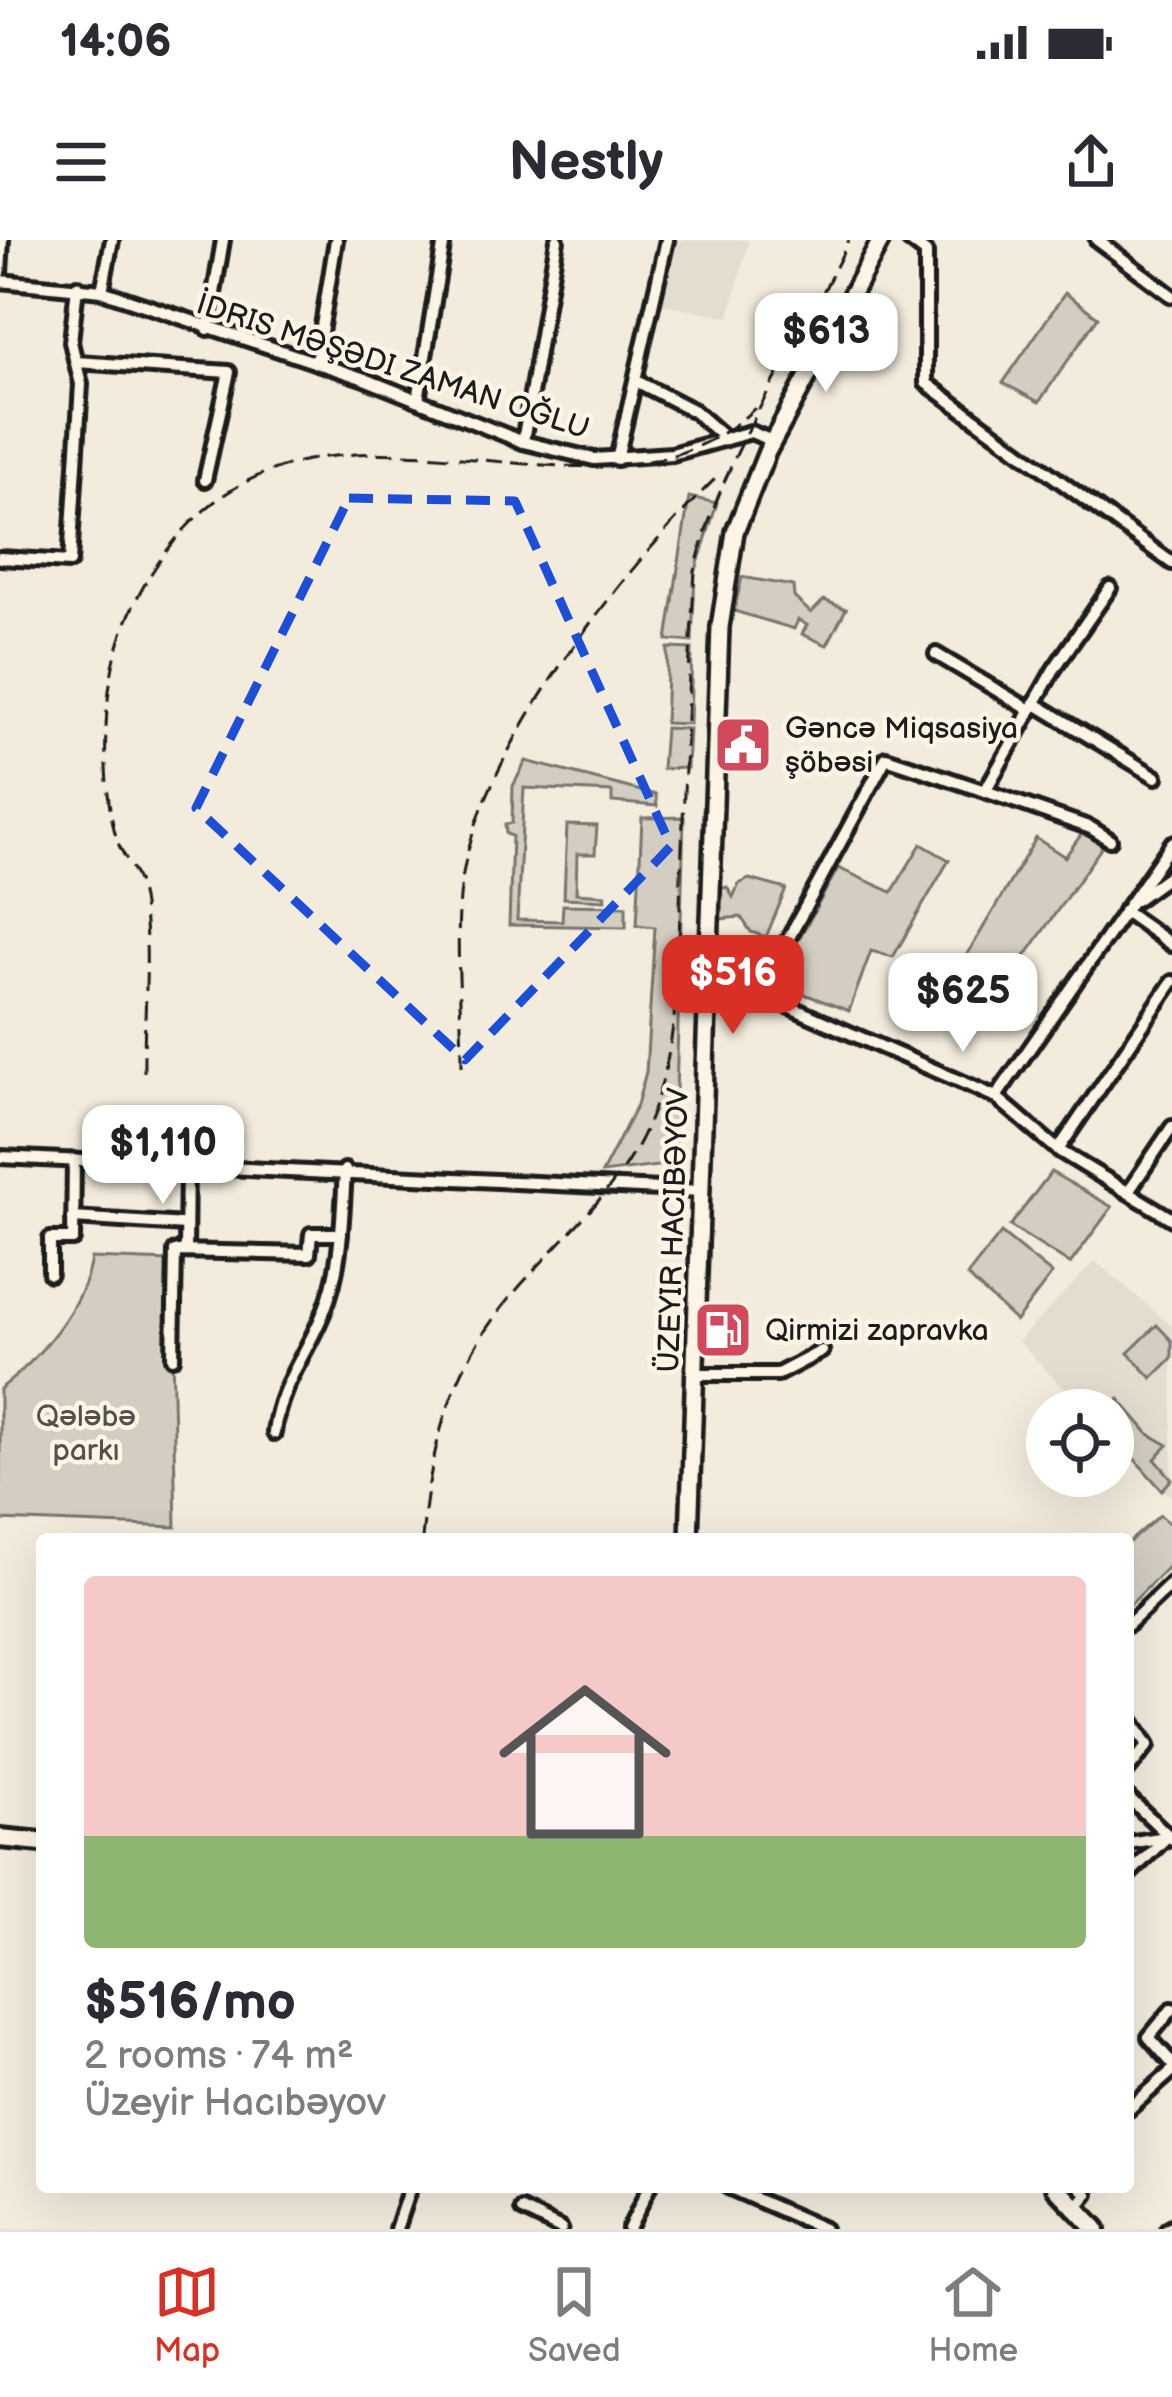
<!DOCTYPE html>
<meta charset="utf-8">
<style>
body{margin:0;font-family:"Balsamiq Sans",sans-serif;background:#f2f2f3;color:#2b2b33;height:100vh;display:flex;flex-direction:column;font-size:45px;white-space:nowrap}
*{box-sizing:border-box;margin:0}
p{font-size:39px;color:#7c7c81}
.icon{flex:none;width:66px;height:66px;fill:none;stroke:currentColor;stroke-width:2;stroke-linecap:round;stroke-linejoin:round}
.map{position:relative;flex:1;overflow:hidden}
.sheet{position:absolute;left:36px;top:1293px;width:1098px;height:660px;display:flex;flex-direction:column;background:#fff;border-radius:12px;box-shadow:0 12px 48px #0002}
.sheet>*{flex:none}
.tools{position:absolute;left:1026px;top:1149px;display:grid;gap:24px}
.tools a{display:grid;place-items:center;width:108px;height:108px;border-radius:50%;background:#fff;box-shadow:0 12px 48px #0002;font-size:60px}
.price{position:absolute;translate:-50% -102px;padding:0 27px;border-radius:24px;background:#fff;color:#222;font-size:39px;line-height:78px;filter:drop-shadow(0 3px 6px #0008)}
.price::after{content:'';position:absolute;left:50%;top:72px;width:36px;height:27px;margin-left:-18px;background:inherit;clip-path:polygon(0 0,100% 0,50% 100%)}
.price.active{background:#d93025;color:#fff}
ul{padding:0;list-style:none}
li{display:grid;align-content:center;gap:24px;height:636px;padding:0 48px}
li span{display:grid;place-items:center;height:372px;border-radius:12px;color:#555}
li>.icon{margin-inline-start:auto}
span .icon{width:216px;height:216px;fill:#fffc;stroke-width:1}
li b{font-size:51px}
.status{display:flex;justify-content:space-between;align-items:center;height:84px;padding:0 60px;background:#fff;direction:ltr}
.status svg{height:33px;fill:currentColor}
header{display:flex;justify-content:space-between;align-items:center;height:156px;padding:0 48px;background:#fff;font-size:54px;font-weight:600}
.menu{display:flex;justify-content:space-around;align-items:center;height:168px;border-top:3px solid #e1e1e2;background:#fff;font-size:33px;color:#7c7c81}
.menu a{display:grid;justify-items:center;gap:6px}
.menu .active{color:#d93025}
.map>svg:first-child{display:block}
.built{fill:#e3ddcf}
.green{fill:#d3cec1;stroke:#78756e;stroke-width:3}
.lines{fill:none;stroke-linecap:round;stroke-linejoin:round}
.street-casing{stroke:#1c1c1c;stroke-width:20}
.secondary-casing{stroke:#1c1c1c;stroke-width:24}
.primary-casing{stroke:#1c1c1c;stroke-width:26}
.street{stroke:#fcf5e5;stroke-width:10}
.secondary{stroke:#fcf5e5;stroke-width:15}
.primary{stroke:#fcf5e5;stroke-width:16}
.rail{stroke:#1c1c1c;stroke-width:3;stroke-dasharray:18 9;stroke-linecap:butt}
.marked{fill:none;stroke:#1d4ed8;stroke-width:9;stroke-dasharray:24 15;stroke-linejoin:round}
.labels{text-anchor:middle;stroke-width:9;stroke-linejoin:round;paint-order:stroke}
.street-label{font-size:30px;fill:#1c1c1c;stroke:#fcf5e5}
.poi-label{font-size:30px;fill:#1c1c1c;stroke:#fcf5e5;text-anchor:start}
.park-label{font-size:30px;fill:#53514e;stroke:#fcf5e5}
</style>
<div class="status"><b>14:06</b><svg viewBox="0 0 49 12"><path d="M0 12V9h3v3zM5 12V6h3v6zM10 12V3h3v9zM15 12V0h3v12zM26 1h20v11H26zM47 4h2v5h-2z"/></svg></div>
<header><svg class="icon" aria-label="menu" viewBox="0 0 24 24"><path d="M4 6h16M4 12h16M4 18h16"/></svg>Nestly<svg class="icon" aria-label="share" viewBox="0 0 24 24"><path d="M12 15V3M7 8l5-5 5 5M5 13v7h14v-7"/></svg></header>
<div class="map">
<svg width="1172" height="1989" viewBox="0 0 1172 1989">
<rect width="100%" height="100%" fill="#f3ecdd"/>
<filter id="ink" filterUnits="userSpaceOnUse"><feTurbulence type="fractalNoise" baseFrequency=".00833" numOctaves="2"/><feDisplacementMap in="SourceGraphic" scale="24" xChannelSelector="R" yChannelSelector="G"/><feConvolveMatrix kernelMatrix="1 2 1 2 8 2 1 2 1" color-interpolation-filters="sRGB"/></filter>
<g filter="url(#ink)">
<g class="built">
<path d="M674,0H749L729,77L662,64Z"/>
<path d="M1095,1021L1172,1086V1258L1113,1198V1170H1085L1018,1101Z"/>
</g>
<g class="green">
<path d="M1065,53L1098,77L1039,162L1003,143Z"/>
<path d="M689,257L717,263L695,333L692,402L667,400Z"/>
<path d="M742,337L793,346L794,357L811,373L824,360L846,369L827,405L802,394L807,385L798,380L794,389L734,371Z"/>
<path d="M668,408L692,409L690,484L665,483Z"/>
<path d="M665,488L689,489L687,528L662,529Z"/>
<path d="M526,521L656,555L657,566L612,562V552L524,548L517,680L562,681L563,665L626,666V687L509,685L512,596L506,594L505,584L512,583L513,546Z"/>
<path d="M684,577L674,924L602,933L637,865L646,832L655,687L637,685L642,578Z"/>
<path d="M567,585L597,586L595,614H577L576,653L605,655V660L564,658Z"/>
<path d="M1083,592L1104,604L984,775L974,767L977,756L950,744L1036,598L1065,617Z"/>
<path d="M921,604L949,620L893,717L871,711L849,771L775,743L838,628L892,652Z"/>
<path d="M749,639L786,649L766,697L751,692L741,677L719,679V649L727,647L733,657L739,644Z"/>
<path d="M1051,932L1112,967L1070,1024L1010,986Z"/>
<path d="M1001,993L1052,1034L1016,1081L967,1036Z"/>
<path d="M91,1018L170,1021L176,1287L0,1280V1149C38,1120 84,1066 91,1018Z"/>
<path d="M1157,1085L1172,1101V1118L1152,1138L1128,1113Z"/>
<path d="M1119,1159L1149,1194L1168,1205L1155,1219L1172,1239L1162,1250L1113,1195V1185L1134,1206L1113,1181V1170H1107Z"/>
<path d="M1160,1275L1172,1286V1323L1128,1367V1303Z"/>
</g>
<g class="lines">
<g class="street-casing">
<g id="street">
<path d="M909,0L926,13V143L1172,323"/>
<path d="M1097,0L1172,56"/>
<path d="M0,33L2,0"/>
<path d="M0,41L102,51L362,138L523,202L594,219L672,214L751,192L772,201"/>
<path d="M102,51L112,0"/>
<path d="M208,89L223,0"/>
<path d="M76,122L229,132L205,240"/>
<path d="M316,123L336,0"/>
<path d="M638,142L694,171L726,199"/>
<path d="M418,160L444,0"/>
<path d="M523,202L557,0"/>
<path d="M617,219L667,0"/>
<path d="M0,318L70,322L81,144L71,102L77,46"/>
<path d="M936,414L1030,470"/>
<path d="M1034,463L1156,537"/>
<path d="M985,551L1091,588L1110,600"/>
<path d="M1136,660L1172,634"/>
<path d="M1124,671L1172,705"/>
<path d="M710,732L996,857L1058,910L1172,979"/>
<path d="M759,753L886,518L985,551L1054,429L1110,348"/>
<path d="M996,857L1172,603"/>
<path d="M1058,910L1172,742"/>
<path d="M0,917L702,951"/>
<path d="M1128,952L1172,887"/>
<path d="M73,978L186,985"/>
<path d="M186,1011L187,924"/>
<path d="M50,1034V999H73L74,920"/>
<path d="M173,1118L175,1011L309,1014L311,994H341"/>
<path d="M695,1134H778L822,1111"/>
<path d="M274,1193C279,1146 307,1114 324,1071C342,1027 342,977 345,930"/>
<path d="M1128,1385L1172,1343"/>
<path d="M1128,1474L1148,1505L1128,1530"/>
<path d="M1128,1557L1172,1599"/>
<path d="M1128,1603L1166,1597"/>
<path d="M1128,1635L1168,1596"/>
<path d="M1172,1769L1149,1797L1172,1823"/>
<path d="M1128,1870L1172,1831"/>
<path d="M728,1947L824,1989"/>
<path d="M1077,1967L1087,1954L1081,1947"/>
<path d="M522,1970L561,1989"/>
<path d="M396,1989L410,1947"/>
<path d="M629,1989L649,1947"/>
<path d="M1167,1989L1172,1986"/>
</g>
</g>
<g class="secondary-casing">
<path id="secondary" d="M689,1299L720,387L735,292L767,212L881,0"/>
</g>
<g class="primary-casing">
<g id="primary">
<path d="M0,1598L42,1602"/>
<path d="M1056,1947L1096,1989"/>
</g>
</g>
<use href="#street" class="street"/>
<use href="#secondary" class="secondary"/>
<use href="#primary" class="primary"/>
<g class="rail">
<path d="M462,826C462,766 453,691 463,634C484,506 624,328 716,238"/>
<path d="M144,832C143,777 153,694 138,641C133,627 122,615 117,600C103,554 103,485 111,437C120,382 146,334 182,292C342,114 599,316 755,168"/>
<path d="M422,1299C430,1214 447,1139 500,1070C550,1005 621,955 651,876C681,798 678,714 681,632C685,531 688,431 695,331C722,211 798,110 849,0"/>
</g>
</g>
</g>
<path class="marked" d="M349,258L515,261L671,606L465,820L196,568Z"/>
<defs>
<g id="civic-square" transform="scale(3)"><rect x="-9" y="-9" width="18" height="18" rx="4" fill="#d1495b" stroke="#fcf5e5"/><path d="M-.6-6.5H3V-4.5H.6V-3L4-1V1h2V6H-6V1h2V-1L-.6-3ZM-1.2 2.5V6h2.4V2.5Z" fill="#fff"/></g>
<g id="fuel-square" transform="scale(3)"><rect x="-9" y="-9" width="18" height="18" rx="4" fill="#d1495b" stroke="#fcf5e5"/><path d="M-5.5-6h7V0h2V4h1.3V-2.5L3-4.5l.8-.8L6-3V5H2.5V1h-1V6h-7ZM-4.2-4.7v3.2H.2V-4.7Z" fill="#fff"/></g>
</defs>
<g fill-rule="evenodd">
<use href="#civic-square" x="743" y="505"/>
<use href="#fuel-square" x="723" y="1090"/>
</g>
<g class="labels">
<g class="street-label">
<text transform="translate(393 126) rotate(18)" y="10">İDRIS MƏŞƏDI ZAMAN OĞLU</text>
<text transform="translate(673 990) rotate(-88)" y="10">ÜZEYIR HACIBƏYOV</text>
</g>
<g class="poi-label">
<text x="785" y="498">Gəncə Miqsasiya<tspan x="785" dy="34">şöbəsi</tspan></text>
<text x="765" y="1100">Qirmizi zapravka</text>
</g>
<g class="park-label">
<text x="86" y="1186">Qələbə<tspan x="86" dy="34">parkı</tspan></text>
</g>
</g>
</svg>
<div class="tools">
<a><svg class="icon" aria-label="locate" viewBox="0 0 24 24"><circle cx="12" cy="12" r="6"/><path d="M12 2v4M12 18v4M2 12h4M18 12h4"/></svg></a>
</div>
<b class="price" style="left:826px;top:155px">$613</b>
<b class="price active" style="left:733px;top:797px">$516</b>
<b class="price" style="left:963px;top:815px">$625</b>
<b class="price" style="left:163px;top:967px">$1,110</b>
<section class="sheet">
<ul>
<li><span style="background:linear-gradient(#f6c9c9 70%,#8fb573 0)"><svg class="icon" aria-label="home" viewBox="0 0 24 24"><path d="M3 11l9-7 9 7M6 9v11h12V9"/></svg></span><div><b>$516/mo</b><p>2 rooms · 74 m²</p><p>Üzeyir Hacıbəyov</p></div></li>
</ul>
</section>
</div>
<nav class="menu">
<a class="active"><svg class="icon" aria-label="map" viewBox="0 0 24 24"><path d="M3 6l6-2 6 2 6-2v14l-6 2-6-2-6 2zM9 4v14M15 6v14"/></svg>Map</a>
<a><svg class="icon" aria-label="saved" viewBox="0 0 24 24"><path d="M7 4h10v16l-5-4-5 4z"/></svg>Saved</a>
<a><svg class="icon" aria-label="home" viewBox="0 0 24 24"><path d="M3 11l9-7 9 7M6 9v11h12V9"/></svg>Home</a>
</nav>
